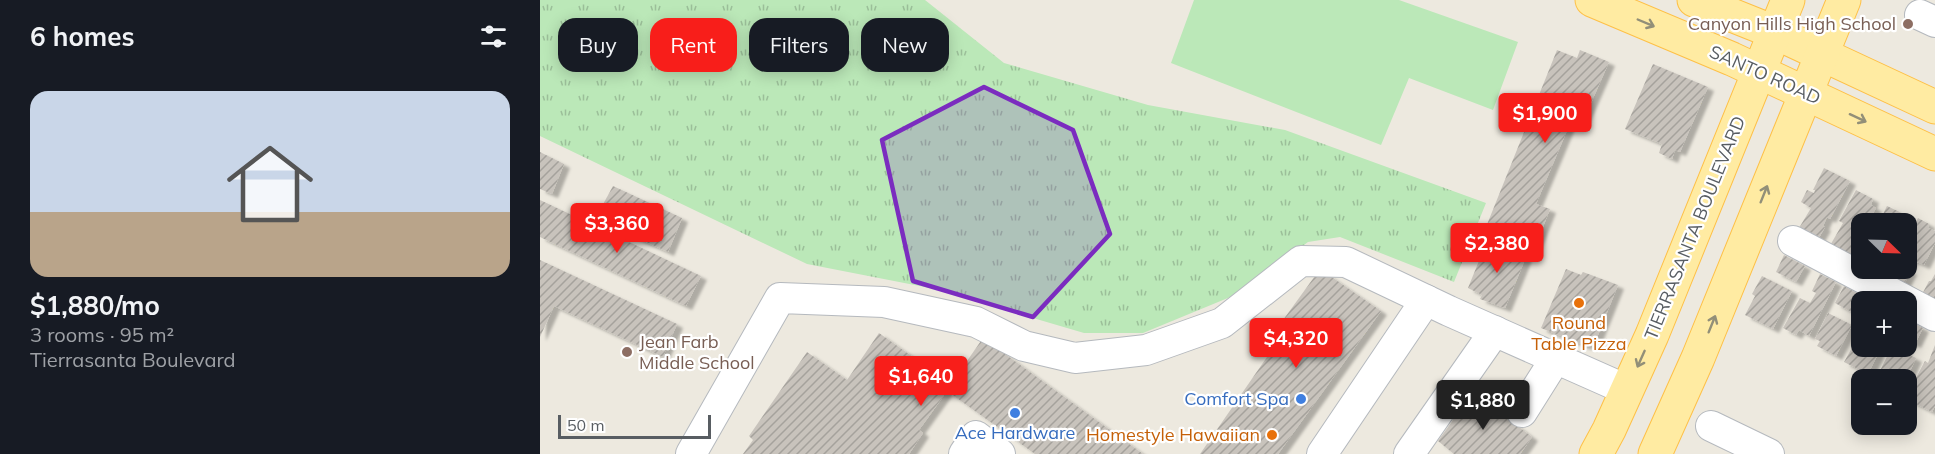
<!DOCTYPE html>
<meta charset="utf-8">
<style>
body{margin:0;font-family:Mulish,sans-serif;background:#20242c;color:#f1f3f6;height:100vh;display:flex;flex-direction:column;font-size:22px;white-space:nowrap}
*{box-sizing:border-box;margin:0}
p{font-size:20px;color:#9ea1a6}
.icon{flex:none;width:33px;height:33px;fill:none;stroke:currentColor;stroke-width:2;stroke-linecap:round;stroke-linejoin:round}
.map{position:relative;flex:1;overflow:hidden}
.panel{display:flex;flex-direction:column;background:#171b24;width:540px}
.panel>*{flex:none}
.top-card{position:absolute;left:18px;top:18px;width:570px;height:54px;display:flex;gap:12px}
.needle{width:39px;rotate:113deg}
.buttons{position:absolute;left:1311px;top:213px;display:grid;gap:12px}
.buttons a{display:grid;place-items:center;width:66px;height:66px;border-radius:12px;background:#171b24;box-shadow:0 3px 15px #0003;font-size:30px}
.scale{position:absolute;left:18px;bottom:15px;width:153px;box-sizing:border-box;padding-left:6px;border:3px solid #585d62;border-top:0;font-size:16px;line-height:21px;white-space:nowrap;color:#585d62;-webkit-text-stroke:4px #fff;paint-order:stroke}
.price{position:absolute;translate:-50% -51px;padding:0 14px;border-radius:6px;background:#f81e1a;color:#fff;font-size:20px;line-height:39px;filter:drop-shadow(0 2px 3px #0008)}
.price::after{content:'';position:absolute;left:50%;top:36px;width:18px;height:14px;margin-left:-9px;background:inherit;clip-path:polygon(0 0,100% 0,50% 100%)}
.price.selected{background:#222;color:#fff}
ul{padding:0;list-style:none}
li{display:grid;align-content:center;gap:12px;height:318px;padding:0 30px}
li span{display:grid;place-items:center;height:186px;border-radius:18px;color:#555}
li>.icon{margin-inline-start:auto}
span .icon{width:108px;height:108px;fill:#fffc;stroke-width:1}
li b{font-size:26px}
h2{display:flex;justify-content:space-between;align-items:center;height:72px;padding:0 30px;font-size:26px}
.pill{padding:0 21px;border-radius:18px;background:#171b24;box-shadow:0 3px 15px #0003;font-size:21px;line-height:54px}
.pill.selected{background:#f81e1a;color:#fff}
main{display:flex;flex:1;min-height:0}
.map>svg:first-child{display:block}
.grass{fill:url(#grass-tufts)}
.green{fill:#bbe8b8}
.building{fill:url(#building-hatch);filter:url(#shadow)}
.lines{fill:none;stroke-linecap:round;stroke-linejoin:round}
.minor-casing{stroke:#b5b9be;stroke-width:32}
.major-casing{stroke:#fec047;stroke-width:35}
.minor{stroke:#fff;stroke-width:30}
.major{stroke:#ffeba2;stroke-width:33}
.oneway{stroke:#928f78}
.marked{fill:#7b2cbf;fill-opacity:0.2;stroke:#7b2cbf;stroke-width:4.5;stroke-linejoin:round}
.education-dot{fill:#8d6e63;stroke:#fff;stroke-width:2}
.food-dot{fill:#e8710a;stroke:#fff;stroke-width:2}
.shop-dot{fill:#3f7fe0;stroke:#fff;stroke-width:2}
.labels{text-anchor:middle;stroke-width:4.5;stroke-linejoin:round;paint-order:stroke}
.education-label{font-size:18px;fill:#785e54;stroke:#fff;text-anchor:end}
.street-label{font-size:18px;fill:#585d62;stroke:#fff}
.food-label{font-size:18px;fill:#c56008;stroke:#fff}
.shop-label{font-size:18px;fill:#366cbe;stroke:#fff;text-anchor:end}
</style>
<main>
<section class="panel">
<h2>6 homes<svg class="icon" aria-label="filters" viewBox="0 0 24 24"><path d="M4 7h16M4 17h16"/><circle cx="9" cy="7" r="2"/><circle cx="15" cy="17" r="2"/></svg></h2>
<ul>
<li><span style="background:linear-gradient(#c9d6e8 65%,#b9a48a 0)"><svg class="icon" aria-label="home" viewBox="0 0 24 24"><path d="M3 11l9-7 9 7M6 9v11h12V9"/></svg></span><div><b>$1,880/mo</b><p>3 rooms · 95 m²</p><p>Tierrasanta Boulevard</p></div></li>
</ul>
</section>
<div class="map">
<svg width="1395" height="454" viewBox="0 0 1395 454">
<defs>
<pattern id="grass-tufts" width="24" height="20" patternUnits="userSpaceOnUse" patternTransform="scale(1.5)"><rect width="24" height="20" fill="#bbe8b8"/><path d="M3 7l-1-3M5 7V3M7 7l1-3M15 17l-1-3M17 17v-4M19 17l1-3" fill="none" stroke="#9bbf99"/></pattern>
<pattern id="building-hatch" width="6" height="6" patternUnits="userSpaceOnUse" patternTransform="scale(1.5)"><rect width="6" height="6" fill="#c8c3bc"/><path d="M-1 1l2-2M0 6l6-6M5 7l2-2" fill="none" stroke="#a5a29c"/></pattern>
<filter id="shadow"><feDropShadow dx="6" dy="4" stdDeviation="1.5" flood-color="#0004"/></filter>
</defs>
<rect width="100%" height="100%" fill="#ede9df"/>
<path class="grass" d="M0,0H385L464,63L608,105L745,130L946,203L914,282L800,237L768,242L700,293L603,333H544L395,289L267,264L0,136Z"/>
<path class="green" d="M654,0H859L978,42L953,110L869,78L841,145L631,63Z"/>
<g class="building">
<path d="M1017,50L1037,58L1040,50L1069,62L1043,121L1033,116L996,204L1010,209L995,247L946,227Z"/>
<path d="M1113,64L1168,87L1140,152L1135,150L1132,159L1119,153L1122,144L1085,129Z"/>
<path d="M0,152L24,164L12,194L0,189Z"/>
<path d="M1284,168L1310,181L1290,219L1287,217L1283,226L1285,227L1276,243L1256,233L1271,208L1261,202L1267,190L1274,193L1275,190H1273Z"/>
<path d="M73,186L142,218L128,252L55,219Z"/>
<path d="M1316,190L1333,199L1331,205L1336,208L1327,224H1322V233L1317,231L1312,241L1316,243L1307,260L1288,249L1303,223L1299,221Z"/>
<path d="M0,200L161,276L146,306L0,237Z"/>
<path d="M1347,206L1370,217L1367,224H1338Z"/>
<path d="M1378,218L1389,224L1388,228L1395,231V243L1384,265L1372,260L1367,269L1371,271L1362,288L1347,280L1353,268H1366V239Z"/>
<path d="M947,241L986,257L965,308L940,299L942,295L928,288Z"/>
<path d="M1244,255L1265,266L1256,282L1236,272Z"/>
<path d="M0,260L137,324L123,357L14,306L0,337Z"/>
<path d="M780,269L841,311L738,454H660L745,331L738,327Z"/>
<path d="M1026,269L1041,275L1043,272L1078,285L1056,340L1048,337L1046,346L1001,328Z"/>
<path d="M1280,274L1296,282L1269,336L1259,330L1256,335L1243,328L1260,298L1270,303L1276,293L1272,291Z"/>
<path d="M1395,274V305L1380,298L1389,281H1391Z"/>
<path d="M1222,276L1252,291L1233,329L1205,315L1215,296L1212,294Z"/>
<path d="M1304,286L1324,297L1315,314L1295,303Z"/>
<path d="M1288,313L1312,325L1296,356L1277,346L1280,341L1275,339Z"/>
<path d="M1368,320L1383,328L1375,344L1370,342L1365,353L1376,358L1366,380H1342L1337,377L1352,346L1356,348L1366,346Z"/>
<path d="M1322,330V346H1342L1328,374L1304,362Z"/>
<path d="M339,333L411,384L443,338L603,454H495L407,391L379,430L383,433L369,454H203L213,440L209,436L267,352L307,380Z"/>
<path d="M1395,345V406L1392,412L1366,399V396L1385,361L1388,363Z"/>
<path d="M933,392L992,437L980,454H914L898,441Z"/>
</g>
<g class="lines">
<g class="minor-casing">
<g id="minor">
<path d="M1380,15L1395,22"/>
<path d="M1253,241L1395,316"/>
<path d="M982,412L1016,358"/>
<path d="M1171,426L1229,454"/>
<path d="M151,454L240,298L344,302L436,322L484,346L535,358L606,350L682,323L761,261L806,262L909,311L1087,390"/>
<path d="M424,454L436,436L460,454"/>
<path d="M782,454L886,300"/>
<path d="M869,454L955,331"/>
</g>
</g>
<g class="major-casing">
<g id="major">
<path d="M1052,0L1192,59L1395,154"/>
<path d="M1154,0L1234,32L1395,107"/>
<path d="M1056,454L1069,430L1112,335L1248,0"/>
<path d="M1115,454L1158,358L1304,0"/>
</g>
</g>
<use href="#minor" class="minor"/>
<use href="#major" class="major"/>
</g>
<defs><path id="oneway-shaft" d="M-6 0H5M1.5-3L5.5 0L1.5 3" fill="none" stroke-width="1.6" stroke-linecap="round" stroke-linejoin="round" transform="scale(1.5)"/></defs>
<g class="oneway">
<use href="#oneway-shaft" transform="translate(1106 23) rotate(23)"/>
<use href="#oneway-shaft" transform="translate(1318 118) rotate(25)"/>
<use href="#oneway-shaft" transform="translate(1224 194) rotate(-68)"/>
<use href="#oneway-shaft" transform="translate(1172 324) rotate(-68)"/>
<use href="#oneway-shaft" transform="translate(1101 359) rotate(114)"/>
</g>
<path class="marked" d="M444,87L533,130L570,234L493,317L373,281L342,140Z"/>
<g class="education-dot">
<circle cx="1368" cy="24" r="6"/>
<circle cx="87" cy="352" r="6"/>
</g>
<g class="food-dot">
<circle cx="1039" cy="303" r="6"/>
<circle cx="732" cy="435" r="6"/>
</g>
<g class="shop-dot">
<circle cx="761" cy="399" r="6"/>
<circle cx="475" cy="413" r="6"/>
</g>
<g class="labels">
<g class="education-label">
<text x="1356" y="30">Canyon Hills High School</text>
<text x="99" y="348" text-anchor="start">Jean Farb<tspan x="99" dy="21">Middle School</tspan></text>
</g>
<g class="street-label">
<text transform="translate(1225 75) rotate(24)" y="6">SANTO ROAD</text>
<text transform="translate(1155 228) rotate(-68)" y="6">TIERRASANTA BOULEVARD</text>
</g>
<g class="food-label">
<text x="1039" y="329">Round<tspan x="1039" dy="21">Table Pizza</tspan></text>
<text x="720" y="441" text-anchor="end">Homestyle Hawaiian</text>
</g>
<g class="shop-label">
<text x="749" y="405">Comfort Spa</text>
<text x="475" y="439" text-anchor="middle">Ace Hardware</text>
</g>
</g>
</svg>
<div class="buttons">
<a><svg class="needle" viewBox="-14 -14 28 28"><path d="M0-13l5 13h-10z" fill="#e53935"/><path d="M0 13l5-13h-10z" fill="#9ea1a6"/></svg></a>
<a>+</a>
<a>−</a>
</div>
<div class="scale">50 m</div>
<b class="price" style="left:1005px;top:144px">$1,900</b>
<b class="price" style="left:77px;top:254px">$3,360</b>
<b class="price" style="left:957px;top:274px">$2,380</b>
<b class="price" style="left:756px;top:369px">$4,320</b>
<b class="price" style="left:381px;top:407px">$1,640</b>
<b class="price selected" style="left:943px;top:431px">$1,880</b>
<div class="top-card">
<a class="pill">Buy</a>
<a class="pill selected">Rent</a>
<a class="pill">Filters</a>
<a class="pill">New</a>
</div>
</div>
</main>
